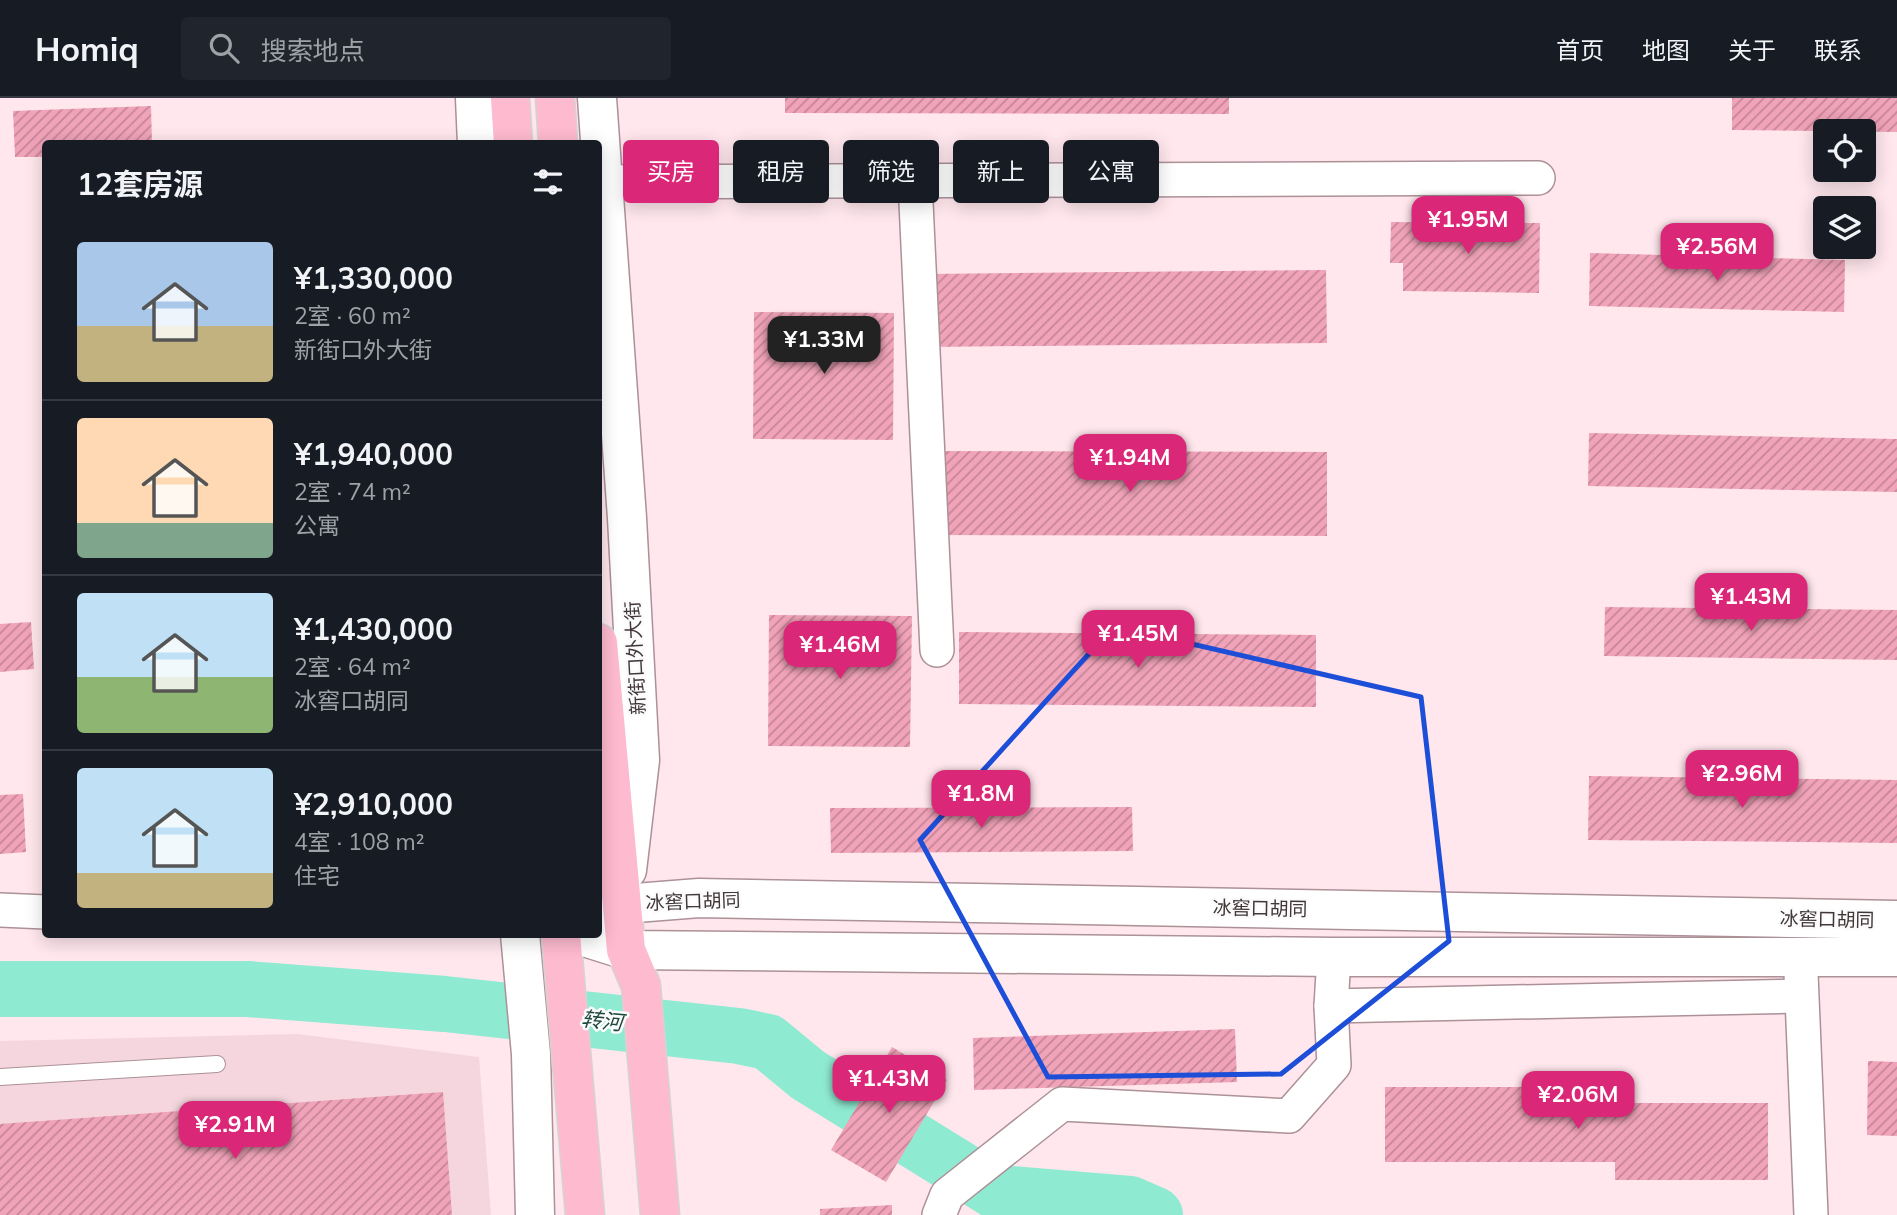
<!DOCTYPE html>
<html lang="zh">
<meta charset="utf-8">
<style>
body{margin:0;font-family:Mulish,"Noto Sans SC",sans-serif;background:#20242c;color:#f1f3f6;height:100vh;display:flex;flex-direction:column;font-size:26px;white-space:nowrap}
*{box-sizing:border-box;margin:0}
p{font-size:23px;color:#9ea1a6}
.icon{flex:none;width:38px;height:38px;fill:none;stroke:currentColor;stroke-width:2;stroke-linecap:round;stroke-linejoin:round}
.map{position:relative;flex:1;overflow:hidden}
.panel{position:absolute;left:42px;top:42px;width:560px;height:798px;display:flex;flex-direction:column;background:#171b24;border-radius:7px;box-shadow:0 4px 18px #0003}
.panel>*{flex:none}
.guide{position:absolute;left:623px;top:42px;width:665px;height:63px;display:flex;gap:14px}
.tools{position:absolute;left:1813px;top:21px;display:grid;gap:14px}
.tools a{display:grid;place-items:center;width:63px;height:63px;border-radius:7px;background:#171b24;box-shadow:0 4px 18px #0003;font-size:35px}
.price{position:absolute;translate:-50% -60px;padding:0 16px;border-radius:14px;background:#db2777;color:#fff;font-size:23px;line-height:46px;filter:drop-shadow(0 2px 4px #0008)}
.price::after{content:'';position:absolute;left:50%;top:42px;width:21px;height:16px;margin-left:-10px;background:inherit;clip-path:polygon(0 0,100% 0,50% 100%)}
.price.current{background:#222;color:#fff}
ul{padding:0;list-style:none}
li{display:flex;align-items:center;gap:21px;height:175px;padding:0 35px}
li+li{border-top:2px solid #363941}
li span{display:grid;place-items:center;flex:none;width:196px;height:140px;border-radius:7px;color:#555}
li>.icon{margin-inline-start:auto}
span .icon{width:84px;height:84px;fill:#fffc;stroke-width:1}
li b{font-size:30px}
h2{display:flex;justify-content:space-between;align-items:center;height:84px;padding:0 35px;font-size:30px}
.tag{padding:0 24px;border-radius:7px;background:#171b24;box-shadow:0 4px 18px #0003;font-size:24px;line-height:63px}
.tag.current{background:#db2777;color:#fff}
header{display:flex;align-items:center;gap:42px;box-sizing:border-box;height:98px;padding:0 35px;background:#171b24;border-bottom:2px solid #363941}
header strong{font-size:33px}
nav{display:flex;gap:38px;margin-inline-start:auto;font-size:24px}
.search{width:490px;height:63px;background:#20242c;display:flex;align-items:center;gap:18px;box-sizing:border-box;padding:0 24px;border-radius:7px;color:#9ea1a6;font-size:26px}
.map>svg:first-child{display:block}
.built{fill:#f5d6de}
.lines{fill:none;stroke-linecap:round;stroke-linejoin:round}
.river{stroke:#8eead0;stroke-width:56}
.building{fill:url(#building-hatch)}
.service-casing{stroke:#ac9197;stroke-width:18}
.minor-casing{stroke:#ac9197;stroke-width:36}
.tertiary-casing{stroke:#ac9197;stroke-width:41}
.primary-casing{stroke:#d5d3d3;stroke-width:41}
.service{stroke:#fff;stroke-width:16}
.minor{stroke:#fff;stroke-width:33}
.tertiary{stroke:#fff;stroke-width:38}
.primary{stroke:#febacf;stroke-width:38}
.marked{fill:none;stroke:#1d4ed8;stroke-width:5;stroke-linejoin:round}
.labels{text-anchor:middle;stroke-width:5;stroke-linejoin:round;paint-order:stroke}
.street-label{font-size:19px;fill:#413638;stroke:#fbfbfb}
.water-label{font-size:21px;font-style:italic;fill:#1e473c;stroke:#fbfbfb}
</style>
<header>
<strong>Homiq</strong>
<div class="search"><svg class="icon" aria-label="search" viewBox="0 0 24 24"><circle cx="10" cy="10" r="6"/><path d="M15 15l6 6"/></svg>搜索地点</div>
<nav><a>首页</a><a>地图</a><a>关于</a><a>联系</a></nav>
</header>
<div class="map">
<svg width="1897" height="1117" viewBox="0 0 1897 1117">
<defs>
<pattern id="building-hatch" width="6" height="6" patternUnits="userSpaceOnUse" patternTransform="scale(1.75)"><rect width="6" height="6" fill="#f1a3b9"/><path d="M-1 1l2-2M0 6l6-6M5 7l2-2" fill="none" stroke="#c58697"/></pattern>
</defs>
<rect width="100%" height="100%" fill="#ffe7ed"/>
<path class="built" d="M298,936L479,959L491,1117H0V943Z"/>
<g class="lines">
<path class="river" d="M0,891H247L445,906L739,938L768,944L808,977L999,1095L1130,1106L1155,1117"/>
</g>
<g class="building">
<path d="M785,0H1229V16L785,15Z"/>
<path d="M1732,0H1897V34L1732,32Z"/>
<path d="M151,8L152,46H46V59H15L13,13Z"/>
<path d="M1391,124L1540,125L1539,195L1403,193V165H1390Z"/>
<path d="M1590,155L1845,162L1844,214L1589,208Z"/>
<path d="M1326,172L1327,245L929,249L928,176Z"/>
<path d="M754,214L894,215L893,342L753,341Z"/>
<path d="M1589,335L1897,341V394L1588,388Z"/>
<path d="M932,353L1327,354V438L932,437Z"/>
<path d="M1605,509L1897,512V562L1604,558Z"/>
<path d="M769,517L912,518L910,649L768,648Z"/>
<path d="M31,524L34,571L0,574V526Z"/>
<path d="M959,534L1316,537V609L959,606Z"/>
<path d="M1589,678L1897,682V745L1588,742Z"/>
<path d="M23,696L26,754L0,756V697Z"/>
<path d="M1132,709L1133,753L831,755L830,710Z"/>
<path d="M1235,931L1237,984L974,992L973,940Z"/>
<path d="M892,949L947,982L886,1084L831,1052Z"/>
<path d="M1868,963L1897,964V1038L1867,1037Z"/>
<path d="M1385,989H1615V1005H1768V1082H1615V1064H1385Z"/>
<path d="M443,994L452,1117H0V1026Z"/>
<path d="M892,1107V1117H820V1111Z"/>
</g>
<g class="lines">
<g class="service-casing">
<path id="service" d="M0,979L217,966"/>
</g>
<g class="minor-casing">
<g id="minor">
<path d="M915,83L937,552"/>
<path d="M598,84L1538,80"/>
<path d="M0,812L46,814"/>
<path d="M1801,875L1811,1117"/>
<path d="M1331,908L1800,898"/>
<path d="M939,1117L947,1097L1062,1006L1289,1018L1334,967L1331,908L1334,859"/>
</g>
</g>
<g class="tertiary-casing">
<g id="tertiary">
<path d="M475,0L477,46"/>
<path d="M597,0L627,420L640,662L627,772"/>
<path d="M598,816L623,806L699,800L1897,822"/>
<path d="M520,836L531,956L535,1117"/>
<path d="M575,836L626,852L1334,859H1897"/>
</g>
</g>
<g class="primary-casing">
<g id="primary">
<path d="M510,0L513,46"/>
<path d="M555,0L558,46"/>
<path d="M598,545L626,852L641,888L660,1117"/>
<path d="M561,836L585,1117"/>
</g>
</g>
<use href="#service" class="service"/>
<use href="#minor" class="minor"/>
<use href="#tertiary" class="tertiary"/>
<use href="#primary" class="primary"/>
</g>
<path class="marked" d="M1114,528L1421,599L1449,843L1281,976L1048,979L920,742Z"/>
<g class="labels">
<g class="street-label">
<text transform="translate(635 560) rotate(-93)" y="7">新街口外大街</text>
<text transform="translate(693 803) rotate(-2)" y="7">冰窖口胡同</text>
<text transform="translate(1260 810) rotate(1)" y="7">冰窖口胡同</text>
<text transform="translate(1827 821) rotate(1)" y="7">冰窖口胡同</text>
</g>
<g class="water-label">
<text transform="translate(602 923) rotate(6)" y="7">转河</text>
</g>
</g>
</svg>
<div class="tools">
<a><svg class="icon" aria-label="locate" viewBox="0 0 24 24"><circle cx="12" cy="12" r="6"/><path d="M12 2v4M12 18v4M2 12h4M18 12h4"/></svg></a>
<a><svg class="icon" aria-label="layers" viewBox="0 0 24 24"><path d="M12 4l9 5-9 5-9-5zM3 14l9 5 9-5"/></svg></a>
</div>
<b class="price" style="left:1468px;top:158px">¥1.95M</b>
<b class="price" style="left:1717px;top:185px">¥2.56M</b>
<b class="price current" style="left:824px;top:278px">¥1.33M</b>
<b class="price" style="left:1130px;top:396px">¥1.94M</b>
<b class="price" style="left:1751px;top:535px">¥1.43M</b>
<b class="price" style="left:1138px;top:572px">¥1.45M</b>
<b class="price" style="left:840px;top:583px">¥1.46M</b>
<b class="price" style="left:1742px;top:712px">¥2.96M</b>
<b class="price" style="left:981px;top:732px">¥1.8M</b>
<b class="price" style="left:889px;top:1017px">¥1.43M</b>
<b class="price" style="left:1578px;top:1033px">¥2.06M</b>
<b class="price" style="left:235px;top:1063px">¥2.91M</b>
<div class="guide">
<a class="tag current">买房</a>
<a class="tag">租房</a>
<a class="tag">筛选</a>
<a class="tag">新上</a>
<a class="tag">公寓</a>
</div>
<section class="panel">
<h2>12套房源<svg class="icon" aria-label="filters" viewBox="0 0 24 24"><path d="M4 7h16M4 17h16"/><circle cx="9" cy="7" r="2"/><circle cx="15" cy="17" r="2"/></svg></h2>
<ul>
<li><span style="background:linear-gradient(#a9c7e8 60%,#c2b280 0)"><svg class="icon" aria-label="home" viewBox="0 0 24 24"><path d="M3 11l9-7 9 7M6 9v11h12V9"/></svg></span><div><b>¥1,330,000</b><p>2室 · 60 m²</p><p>新街口外大街</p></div></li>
<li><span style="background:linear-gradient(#ffd9b3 75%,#7fa58c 0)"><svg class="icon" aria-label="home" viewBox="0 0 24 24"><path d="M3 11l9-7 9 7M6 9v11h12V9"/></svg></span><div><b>¥1,940,000</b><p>2室 · 74 m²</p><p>公寓</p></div></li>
<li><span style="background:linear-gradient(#bfe0f5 60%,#8fb573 0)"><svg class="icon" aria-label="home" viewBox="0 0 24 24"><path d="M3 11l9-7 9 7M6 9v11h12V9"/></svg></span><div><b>¥1,430,000</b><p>2室 · 64 m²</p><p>冰窖口胡同</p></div></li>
<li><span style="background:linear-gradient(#bfe0f5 75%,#c2b280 0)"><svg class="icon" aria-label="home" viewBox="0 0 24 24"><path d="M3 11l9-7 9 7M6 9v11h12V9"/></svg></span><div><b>¥2,910,000</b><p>4室 · 108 m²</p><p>住宅</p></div></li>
</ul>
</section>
</div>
